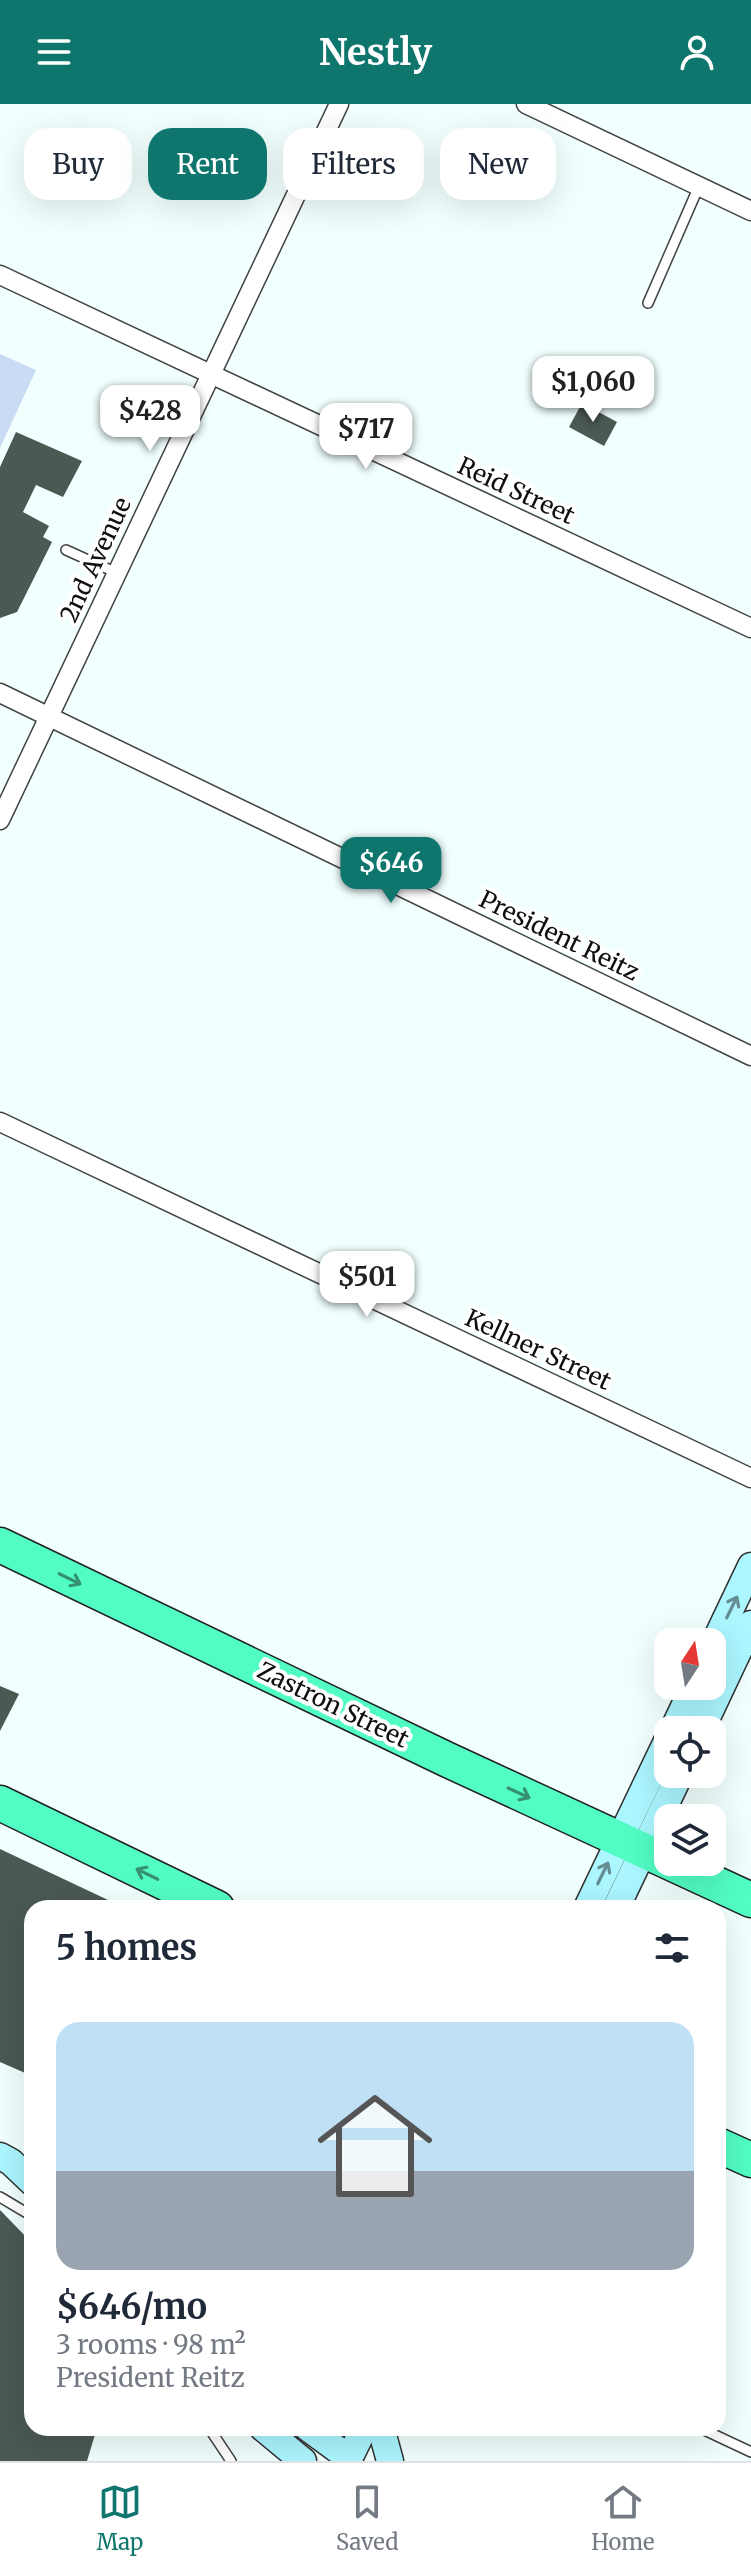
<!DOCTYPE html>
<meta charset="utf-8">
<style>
body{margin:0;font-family:Merriweather,serif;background:#f2f2f3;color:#1f2937;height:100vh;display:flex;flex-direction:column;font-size:30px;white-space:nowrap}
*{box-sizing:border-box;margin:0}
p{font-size:26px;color:#747a83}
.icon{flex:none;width:44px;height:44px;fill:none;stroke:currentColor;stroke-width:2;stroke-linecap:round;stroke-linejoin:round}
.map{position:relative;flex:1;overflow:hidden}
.panel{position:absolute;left:24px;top:1796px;width:702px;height:536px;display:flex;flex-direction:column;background:#fff;border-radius:24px;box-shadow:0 8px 32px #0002}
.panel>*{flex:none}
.banner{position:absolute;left:24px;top:24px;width:704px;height:72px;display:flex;gap:16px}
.needle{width:52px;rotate:12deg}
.buttons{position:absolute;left:654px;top:1524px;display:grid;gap:16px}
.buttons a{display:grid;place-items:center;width:72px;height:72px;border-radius:16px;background:#fff;box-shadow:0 8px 32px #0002;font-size:40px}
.price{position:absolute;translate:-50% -68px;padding:0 18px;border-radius:16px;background:#fff;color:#222;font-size:26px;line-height:52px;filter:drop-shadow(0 2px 4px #0008)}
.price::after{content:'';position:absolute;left:50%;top:48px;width:24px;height:18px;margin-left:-12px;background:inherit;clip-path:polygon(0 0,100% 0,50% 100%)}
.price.current{background:#0f766e;color:#fff}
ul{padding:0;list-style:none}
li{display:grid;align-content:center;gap:16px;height:424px;padding:0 32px}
li span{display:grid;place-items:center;height:248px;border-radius:24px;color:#555}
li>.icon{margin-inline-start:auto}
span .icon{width:144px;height:144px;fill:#fffc;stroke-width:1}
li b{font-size:34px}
h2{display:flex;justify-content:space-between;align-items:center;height:96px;padding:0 32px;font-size:34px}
.tag{padding:0 28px;border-radius:24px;background:#fff;box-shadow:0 8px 32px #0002;font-size:28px;line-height:72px}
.tag.current{background:#0f766e;color:#fff}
header{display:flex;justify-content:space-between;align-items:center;height:104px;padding:0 32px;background:#0f766e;color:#fff;font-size:36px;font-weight:700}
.menu{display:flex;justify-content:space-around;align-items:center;height:112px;border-top:2px solid #e0e1e3;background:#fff;font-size:22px;color:#747a83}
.menu a{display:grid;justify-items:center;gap:4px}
.menu .current{color:#0f766e}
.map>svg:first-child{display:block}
.pitch{fill:#cadcf3}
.building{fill:#4b5953}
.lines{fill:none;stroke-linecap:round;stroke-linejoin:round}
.lane-casing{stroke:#424242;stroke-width:12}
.street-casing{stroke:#424242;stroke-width:21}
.secondary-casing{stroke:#313131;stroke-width:29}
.highway-casing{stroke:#202020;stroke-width:37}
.lane{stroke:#fff;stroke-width:9}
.street{stroke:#fff;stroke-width:18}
.secondary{stroke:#acf6ff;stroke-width:26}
.highway{stroke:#52fdc5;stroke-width:34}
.oneway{stroke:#349273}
.oneway2{stroke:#658e93}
.labels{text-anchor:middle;stroke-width:8;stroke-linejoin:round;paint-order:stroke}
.street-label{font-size:24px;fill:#0f0f0f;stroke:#fff}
</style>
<header><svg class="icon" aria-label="menu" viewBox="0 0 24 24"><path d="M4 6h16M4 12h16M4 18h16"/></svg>Nestly<svg class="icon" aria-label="person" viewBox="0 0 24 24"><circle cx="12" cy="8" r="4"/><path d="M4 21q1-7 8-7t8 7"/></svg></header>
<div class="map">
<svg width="751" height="2357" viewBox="0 0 751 2357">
<rect width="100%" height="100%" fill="#f1ffff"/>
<path class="pitch" d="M0,250L36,266L0,344Z"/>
<g class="building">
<path d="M582,299L617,318L604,342L569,323Z"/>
<path d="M16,328L82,357L63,393L36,381L23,408L49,422L43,433L52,438L17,508L0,514V363Z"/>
<path d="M0,1582L19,1590L0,1627Z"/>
<path d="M0,1745L125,1804H32V1972L0,1958Z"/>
<path d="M0,2106L32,2139V2324H97L87,2357H0Z"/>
</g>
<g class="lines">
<g class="lane-casing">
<g id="lane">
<path d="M648,199L699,82"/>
<path d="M66,446L117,469"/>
<path d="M0,2093L32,2112"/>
<path d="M209,2324L231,2357"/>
<path d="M700,2324L751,2348"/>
</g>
</g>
<g class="street-casing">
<g id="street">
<path d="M526,0L751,107"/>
<path d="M0,171L751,524"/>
<path d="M0,589L751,952"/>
<path d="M0,716L339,0"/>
<path d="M0,1018L751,1374"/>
</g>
</g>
<g class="secondary-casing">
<g id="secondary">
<path d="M712,1544L751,1462"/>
<path d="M673,1626L694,1582"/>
<path d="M701,1626L751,1520"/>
<path d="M587,1804L668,1635"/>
<path d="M616,1804L680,1670"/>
<path d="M0,2052L11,2058L32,2078"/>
<path d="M263,2324L303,2357"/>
<path d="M308,2324L349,2354"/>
<path d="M381,2324L390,2357"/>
<path d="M348,2357L364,2324"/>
</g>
</g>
<g class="highway-casing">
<g id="highway">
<path d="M0,1441L448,1656L751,1796"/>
<path d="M0,1699L217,1804"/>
<path d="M718,2041L751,2056"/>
</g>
</g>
<use href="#lane" class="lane"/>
<use href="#street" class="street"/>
<use href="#secondary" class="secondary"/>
<use href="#highway" class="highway"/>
</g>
<defs><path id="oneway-shaft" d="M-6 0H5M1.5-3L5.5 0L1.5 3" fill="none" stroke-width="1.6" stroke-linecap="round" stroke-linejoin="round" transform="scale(2)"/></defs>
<g class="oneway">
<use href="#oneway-shaft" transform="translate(70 1475) rotate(26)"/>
<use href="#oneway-shaft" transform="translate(519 1689) rotate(25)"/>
<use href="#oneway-shaft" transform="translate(147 1770) rotate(-154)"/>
</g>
<g class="oneway2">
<use href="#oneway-shaft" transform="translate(732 1503) rotate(-64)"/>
<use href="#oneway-shaft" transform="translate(603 1769) rotate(-64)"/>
</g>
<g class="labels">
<g class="street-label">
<text transform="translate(516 387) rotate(25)" y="8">Reid Street</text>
<text transform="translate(96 456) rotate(-65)" y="8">2nd Avenue</text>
<text transform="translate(559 832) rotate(26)" y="8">President Reitz</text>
<text transform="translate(538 1246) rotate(25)" y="8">Kellner Street</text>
<text transform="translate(333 1601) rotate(26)" y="8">Zastron Street</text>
</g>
</g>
</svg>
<div class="buttons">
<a><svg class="needle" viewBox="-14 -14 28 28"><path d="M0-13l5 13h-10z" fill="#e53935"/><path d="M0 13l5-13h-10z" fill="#747a83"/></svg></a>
<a><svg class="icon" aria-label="locate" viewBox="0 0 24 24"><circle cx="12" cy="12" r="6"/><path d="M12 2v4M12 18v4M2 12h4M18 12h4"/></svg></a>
<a><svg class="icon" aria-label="layers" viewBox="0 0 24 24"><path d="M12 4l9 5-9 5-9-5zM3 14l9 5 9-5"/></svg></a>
</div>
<b class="price" style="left:593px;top:320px">$1,060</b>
<b class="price" style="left:150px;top:349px">$428</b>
<b class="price" style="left:366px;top:367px">$717</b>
<b class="price current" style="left:391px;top:801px">$646</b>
<b class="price" style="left:367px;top:1215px">$501</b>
<div class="banner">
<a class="tag">Buy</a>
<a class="tag current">Rent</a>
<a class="tag">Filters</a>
<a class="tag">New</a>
</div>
<section class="panel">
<h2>5 homes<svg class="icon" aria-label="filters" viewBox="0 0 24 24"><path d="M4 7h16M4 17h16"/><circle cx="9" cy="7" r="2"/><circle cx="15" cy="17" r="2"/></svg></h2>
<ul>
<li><span style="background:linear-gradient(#bfe0f5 60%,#9aa5b1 0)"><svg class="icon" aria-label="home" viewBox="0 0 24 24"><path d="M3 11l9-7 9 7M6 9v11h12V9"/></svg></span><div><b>$646/mo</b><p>3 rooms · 98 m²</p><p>President Reitz</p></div></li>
</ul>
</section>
</div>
<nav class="menu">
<a class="current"><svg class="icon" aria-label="map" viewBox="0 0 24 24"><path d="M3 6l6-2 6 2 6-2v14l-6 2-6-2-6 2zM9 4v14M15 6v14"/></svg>Map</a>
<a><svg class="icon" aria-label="saved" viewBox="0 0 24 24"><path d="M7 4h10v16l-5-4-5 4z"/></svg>Saved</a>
<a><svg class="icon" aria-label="home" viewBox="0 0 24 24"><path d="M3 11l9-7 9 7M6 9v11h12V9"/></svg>Home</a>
</nav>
